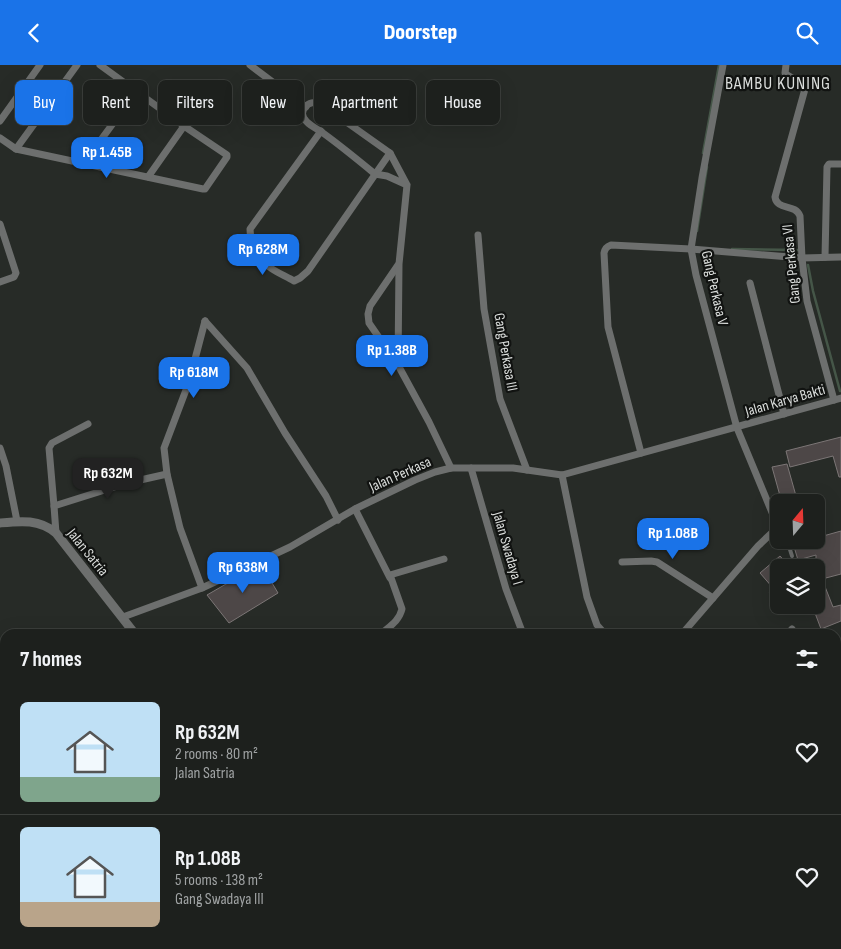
<!DOCTYPE html>
<meta charset="utf-8">
<style>
body{margin:0;font-family:"Sofia Sans Condensed",sans-serif;background:#2a2d2a;color:#f1f3f6;height:100vh;display:flex;flex-direction:column;font-size:19px;white-space:nowrap}
*{box-sizing:border-box;margin:0}
p{font-size:16px;color:#a0a3a4}
.icon{flex:none;width:28px;height:28px;fill:none;stroke:currentColor;stroke-width:2;stroke-linecap:round;stroke-linejoin:round}
.map{position:relative;flex:1;overflow:hidden}
.panel{position:absolute;left:0px;top:564px;width:841px;height:321px;display:flex;flex-direction:column;background:#1d201d;border-radius:15px 15px 0 0;box-shadow:0 5px 20px #0002,0 0 0 1px #3b3e3b}
.panel>*{flex:none}
.hud{position:absolute;left:15px;top:15px;width:500px;height:45px;display:flex;gap:10px}
.needle{width:32px;rotate:19deg}
.buttons{position:absolute;left:770px;top:429px;display:grid;gap:10px}
.buttons a{display:grid;place-items:center;width:55px;height:55px;border-radius:8px;background:#1d201d;box-shadow:0 5px 20px #0002,0 0 0 1px #3b3e3b;font-size:25px}
.price{position:absolute;translate:-50% -42px;padding:0 11px;border-radius:10px;background:#1a73e8;color:#fff;font-size:16px;line-height:32px;filter:drop-shadow(0 1px 2px #0008)}
.price::after{content:'';position:absolute;left:50%;top:30px;width:15px;height:11px;margin-left:-8px;background:inherit;clip-path:polygon(0 0,100% 0,50% 100%)}
.price.current{background:#222;color:#fff}
ul{padding:0;list-style:none}
li{display:flex;align-items:center;gap:15px;height:125px;padding:0 20px}
li+li{border-top:1px solid #3b3e3b}
li span{display:grid;place-items:center;flex:none;width:140px;height:100px;border-radius:8px;color:#555}
li>.icon{margin-inline-start:auto}
span .icon{width:60px;height:60px;fill:#fffc;stroke-width:1}
li b{font-size:21px}
h2{display:flex;justify-content:space-between;align-items:center;height:60px;padding:0 20px;font-size:21px}
.pill{padding:0 18px;border-radius:8px;background:#1d201d;box-shadow:0 5px 20px #0002,0 0 0 1px #3b3e3b;font-size:18px;line-height:45px}
.pill.current{background:#1a73e8;color:#fff}
header{display:flex;justify-content:space-between;align-items:center;height:65px;padding:0 20px;background:#1a73e8;color:#fff;font-size:22px;font-weight:800}
.map>svg:first-child{display:block}
.lines{fill:none;stroke-linecap:round;stroke-linejoin:round}
.stream{stroke:#455648;stroke-width:2.5}
.building{fill:#4d4747;stroke:#7c7676}
.service{stroke:#6d6f6e;stroke-width:4}
.minor{stroke:#6d6f6e;stroke-width:7}
.tertiary{stroke:#6d6f6e;stroke-width:9}
.labels{text-anchor:middle;stroke-width:4.5;stroke-linejoin:round;paint-order:stroke}
.street-label{font-size:15px;fill:#dbdedc;stroke:#111311}
.quarter-label{font-size:18px;letter-spacing:1px;fill:#dbdedc;stroke:#111311}
</style>
<header><svg class="icon" aria-label="back" viewBox="0 0 24 24"><path d="M15 5l-7 7 7 7"/></svg>Doorstep<svg class="icon" aria-label="search" viewBox="0 0 24 24"><circle cx="10" cy="10" r="6"/><path d="M15 15l6 6"/></svg></header>
<div class="map">
<svg width="841" height="884" viewBox="0 0 841 884">
<rect width="100%" height="100%" fill="#272b27"/>
<g class="lines">
<g class="stream">
<path d="M703,88L719,0"/>
<path d="M697,166L707,102"/>
<path d="M732,184L798,185"/>
<path d="M808,200L813,226L840,326H841"/>
</g>
</g>
<g class="building">
<path d="M841,372V412H839L833,391L790,402L786,386Z"/>
<path d="M787,399L798,438H782L772,402Z"/>
<path d="M841,466V509L822,514L833,542L841,540V556L821,564L812,540H816V490L798,495L792,475H816V473Z"/>
<path d="M780,491L790,502H779V538L769,527L773,523L760,508Z"/>
<path d="M262,501L278,528L229,558L207,530L233,515Z"/>
</g>
<g class="lines">
<path class="service" d="M787,475L792,491"/>
<g class="minor">
<path d="M250,0L306,42"/>
<path d="M786,0L785,8C790,14 799,14 805,19V24L775,132C777,146 795,138 800,151L802,193L807,236L834,335"/>
<path d="M0,56L40,0"/>
<path d="M321,66L250,164C250,177 257,190 266,199C272,206 286,211 294,216L300,213L308,206L390,88"/>
<path d="M0,73L16,84L203,124H205L227,92V90L184,61L100,0"/>
<path d="M16,84L77,0"/>
<path d="M84,98L136,27"/>
<path d="M148,112L184,61"/>
<path d="M478,170L484,244L500,334L527,405"/>
<path d="M825,192L827,102L829,99H841"/>
<path d="M398,200L370,241L368,249L369,258L398,300L429,357L451,403"/>
<path d="M0,217L14,212L16,208L0,159"/>
<path d="M750,218L784,349"/>
<path d="M205,256L247,303L285,368L326,431L338,455"/>
<path d="M398,300L399,199L407,120L390,88L321,39C308,33 296,47 307,57C312,62 318,64 323,68C341,81 358,95 375,109L387,111L407,120"/>
<path d="M0,383L6,401L17,456"/>
<path d="M641,388L608,262L604,188C605,184 606,182 611,180L691,184L802,193L841,192"/>
<path d="M471,403L506,524L523,569"/>
<path d="M562,410L587,532L597,560L605,569"/>
<path d="M54,441L49,383L52,378L88,359"/>
<path d="M355,444L390,513"/>
<path d="M56,468L54,441L127,418L167,409"/>
<path d="M622,497L651,496L657,497L713,533"/>
<path d="M202,523L180,463L167,409L164,383L189,317L205,256"/>
<path d="M123,552L202,523L290,482L355,444L415,415L435,407L451,403H513L562,410L841,333"/>
<path d="M381,569C390,561 399,556 402,544L390,510L444,494"/>
<path d="M682,569L758,481L778,462L737,363L696,210L691,184L702,113L723,0"/>
<path d="M788,569L792,564"/>
<path d="M0,627L5,626"/>
<path d="M836,740L841,737"/>
<path d="M836,776L841,783"/>
<path d="M553,880L559,884"/>
<path d="M655,880L661,884"/>
<path d="M774,880L778,884"/>
<path d="M180,884L181,880"/>
<path d="M381,884L384,880"/>
<path d="M436,884L439,880"/>
<path d="M688,884L691,880"/>
<path d="M754,884L757,880"/>
<path d="M820,884L824,880"/>
</g>
<g class="tertiary">
<path d="M0,458C21,456 39,454 56,468L135,569"/>
<path d="M528,880L535,884"/>
</g>
</g>
<g class="labels">
<g class="street-label">
<text transform="translate(791 199) rotate(-96)" y="5">Gang Perkasa VI</text>
<text transform="translate(715 223) rotate(77)" y="5">Gang Perkasa V</text>
<text transform="translate(506 287) rotate(80)" y="5">Gang Perkasa III</text>
<text transform="translate(785 335) rotate(-16)" y="5">Jalan Karya Bakti</text>
<text transform="translate(400 409) rotate(-24)" y="5">Jalan Perkasa</text>
<text transform="translate(508 483) rotate(74)" y="5">Jalan Swadaya I</text>
<text transform="translate(88 487) rotate(51)" y="5">Jalan Satria</text>
</g>
<g class="quarter-label">
<text x="778" y="24">BAMBU KUNING</text>
</g>
</g>
</svg>
<div class="buttons">
<a><svg class="needle" viewBox="-14 -14 28 28"><path d="M0-13l5 13h-10z" fill="#e53935"/><path d="M0 13l5-13h-10z" fill="#a0a3a4"/></svg></a>
<a><svg class="icon" aria-label="layers" viewBox="0 0 24 24"><path d="M12 4l9 5-9 5-9-5zM3 14l9 5 9-5"/></svg></a>
</div>
<b class="price" style="left:107px;top:114px">Rp 1.45B</b>
<b class="price" style="left:263px;top:211px">Rp 628M</b>
<b class="price" style="left:392px;top:312px">Rp 1.38B</b>
<b class="price" style="left:194px;top:334px">Rp 618M</b>
<b class="price current" style="left:108px;top:435px">Rp 632M</b>
<b class="price" style="left:673px;top:495px">Rp 1.08B</b>
<b class="price" style="left:243px;top:529px">Rp 638M</b>
<div class="hud">
<a class="pill current">Buy</a>
<a class="pill">Rent</a>
<a class="pill">Filters</a>
<a class="pill">New</a>
<a class="pill">Apartment</a>
<a class="pill">House</a>
</div>
<section class="panel">
<h2>7 homes<svg class="icon" aria-label="filters" viewBox="0 0 24 24"><path d="M4 7h16M4 17h16"/><circle cx="9" cy="7" r="2"/><circle cx="15" cy="17" r="2"/></svg></h2>
<ul>
<li><span style="background:linear-gradient(#bfe0f5 75%,#7fa58c 0)"><svg class="icon" aria-label="home" viewBox="0 0 24 24"><path d="M3 11l9-7 9 7M6 9v11h12V9"/></svg></span><div><b>Rp 632M</b><p>2 rooms · 80 m²</p><p>Jalan Satria</p></div><svg class="icon" aria-label="heart" viewBox="0 0 24 24"><path d="M12 20l-8-8c-3-5 5-10 8-4 3-6 11-1 8 4z"/></svg></li>
<li><span style="background:linear-gradient(#bfe0f5 75%,#b9a48a 0)"><svg class="icon" aria-label="home" viewBox="0 0 24 24"><path d="M3 11l9-7 9 7M6 9v11h12V9"/></svg></span><div><b>Rp 1.08B</b><p>5 rooms · 138 m²</p><p>Gang Swadaya III</p></div><svg class="icon" aria-label="heart" viewBox="0 0 24 24"><path d="M12 20l-8-8c-3-5 5-10 8-4 3-6 11-1 8 4z"/></svg></li>
</ul>
</section>
</div>
